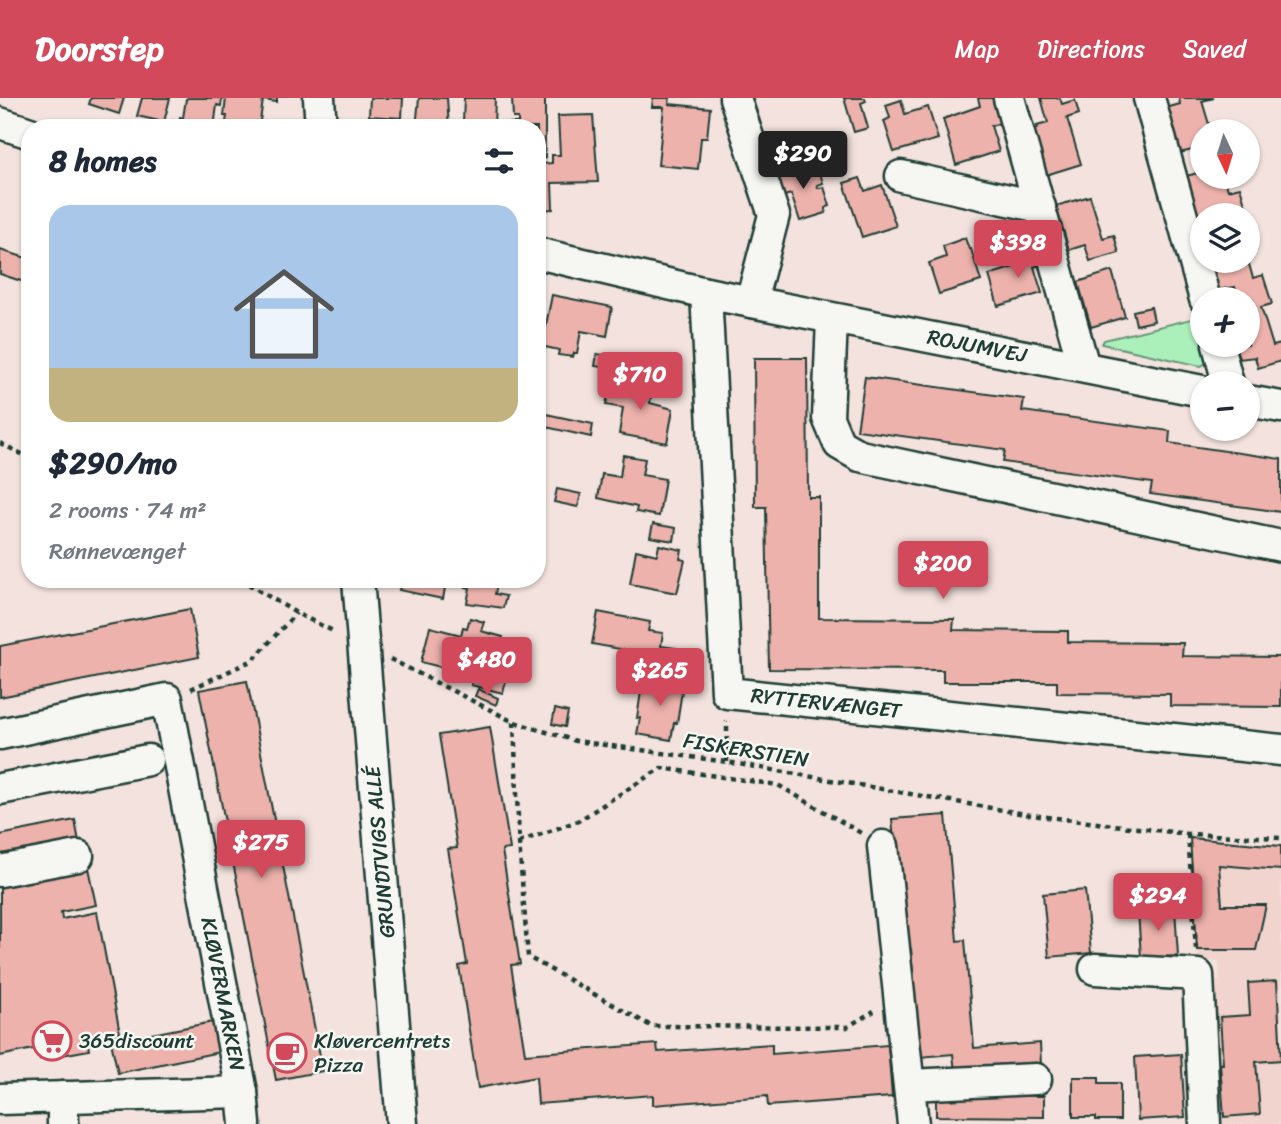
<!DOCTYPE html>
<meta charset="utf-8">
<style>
body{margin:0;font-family:Sriracha,sans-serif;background:#f2f2f3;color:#1f2937;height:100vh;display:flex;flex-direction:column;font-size:26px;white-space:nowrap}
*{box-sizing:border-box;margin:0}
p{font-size:23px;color:#747a83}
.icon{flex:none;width:38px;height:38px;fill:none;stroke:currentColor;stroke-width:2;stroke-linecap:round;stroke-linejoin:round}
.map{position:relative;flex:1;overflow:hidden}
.sheet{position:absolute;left:21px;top:21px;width:525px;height:469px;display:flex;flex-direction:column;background:#fff;border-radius:28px;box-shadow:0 2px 5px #0004}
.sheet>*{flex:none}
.needle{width:46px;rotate:176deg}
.fabs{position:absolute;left:1190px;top:21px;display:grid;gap:14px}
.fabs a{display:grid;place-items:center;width:70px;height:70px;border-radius:50%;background:#fff;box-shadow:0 2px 5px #0004;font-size:35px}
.price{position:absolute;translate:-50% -60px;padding:0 16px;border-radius:7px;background:#d1495b;color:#fff;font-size:23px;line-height:46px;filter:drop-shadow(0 2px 4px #0008)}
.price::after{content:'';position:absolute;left:50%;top:42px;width:21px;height:16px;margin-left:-10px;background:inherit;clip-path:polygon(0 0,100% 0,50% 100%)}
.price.current{background:#222;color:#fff}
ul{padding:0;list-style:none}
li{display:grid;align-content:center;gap:14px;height:371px;padding:0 28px}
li+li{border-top:2px solid #e0e1e3}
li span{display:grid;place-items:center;height:217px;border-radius:21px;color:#555}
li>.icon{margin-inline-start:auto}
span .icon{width:126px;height:126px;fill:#fffc;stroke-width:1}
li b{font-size:30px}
h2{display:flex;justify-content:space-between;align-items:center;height:84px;padding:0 28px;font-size:30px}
header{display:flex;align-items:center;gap:42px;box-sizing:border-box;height:98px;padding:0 35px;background:#d1495b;color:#fff}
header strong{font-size:33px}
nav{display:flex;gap:38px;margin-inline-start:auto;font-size:24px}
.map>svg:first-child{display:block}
.built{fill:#f1d4ce}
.green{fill:#abefba;stroke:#659677;stroke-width:2}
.building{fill:#edb2ac;stroke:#1f3d34;stroke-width:2}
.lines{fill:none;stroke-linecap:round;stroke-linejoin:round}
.minor-casing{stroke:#1f3d34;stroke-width:35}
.path{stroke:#1f3d34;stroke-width:4.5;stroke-dasharray:5 5;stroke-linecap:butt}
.minor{stroke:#f6f6f2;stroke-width:30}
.labels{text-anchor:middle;stroke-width:5;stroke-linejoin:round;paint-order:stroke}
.street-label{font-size:21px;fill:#1f3d34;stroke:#f6f6f2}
.poi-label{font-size:21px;fill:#1f3d34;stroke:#f6f6f2;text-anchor:start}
</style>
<header>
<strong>Doorstep</strong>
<nav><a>Map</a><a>Directions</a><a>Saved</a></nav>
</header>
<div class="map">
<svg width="1281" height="1026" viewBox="0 0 1281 1026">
<rect width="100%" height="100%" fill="#f3e2dd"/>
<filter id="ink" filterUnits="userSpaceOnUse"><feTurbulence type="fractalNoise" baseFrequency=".0143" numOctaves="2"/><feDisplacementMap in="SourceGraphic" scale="14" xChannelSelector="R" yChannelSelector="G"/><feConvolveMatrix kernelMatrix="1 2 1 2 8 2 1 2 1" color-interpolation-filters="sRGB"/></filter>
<g filter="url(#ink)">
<path class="built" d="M1190,740L1281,748V1026H1217L1206,884L1220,883L1219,863H1198Z"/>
<path class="green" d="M1200,219L1202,247H1208C1209,256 1211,264 1201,268L1102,246L1104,242Z"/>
<g class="building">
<path d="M91,0H124L119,16L89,6Z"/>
<path d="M142,0H170L164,24L137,18Z"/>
<path d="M188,0H222L221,8L217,7L214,30L178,28L180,19L183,20L186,1Z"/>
<path d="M226,0H277V4L263,2L259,30H225L227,18H224Z"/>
<path d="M370,0H403L402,20L369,18Z"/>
<path d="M419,0H447L449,30H416Z"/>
<path d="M464,0H495L494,30H456V24L463,25Z"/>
<path d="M512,0H545V60L537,61V30H509V25H518V20H513Z"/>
<path d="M653,0H670L669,6L710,10L707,40H701L698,71L658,67L664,9H652Z"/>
<path d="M844,0H865L866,3L861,5L868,30L854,34Z"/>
<path d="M978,0H995L1003,24L991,28L999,53L956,67L943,21L980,8Z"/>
<path d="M1041,0H1060L1062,6L1075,2L1079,16L1067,20L1081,66L1046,77L1034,32L1038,30L1037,28L1048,25Z"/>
<path d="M1179,0H1214L1202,3L1211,33H1202V50L1179,55L1166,10L1180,6Z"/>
<path d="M901,2L905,16L928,9L938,41L894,54L884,23L890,20L886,7Z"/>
<path d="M593,17L598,84L552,85L553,111L537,112L538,66L552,65V57H560L558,18Z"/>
<path d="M784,68L787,78L818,69L823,85L817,87L818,90L824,89L830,108L825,110L826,115L800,123L791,96L781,99L772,71Z"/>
<path d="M1202,74V79H1224L1228,92L1240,89L1250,122L1248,123V117H1202V123H1199L1186,78Z"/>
<path d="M860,80L865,93L882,87L896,128L862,139L844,85Z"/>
<path d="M1090,98L1103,140L1114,137L1119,155L1090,163L1085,147L1069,152L1056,108Z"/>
<path d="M965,140L969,151H971L981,183L939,196L929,165L946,159L943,148Z"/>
<path d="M1038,147L1043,166L1034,169L1042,195L998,208L989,177L1030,164L1026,150Z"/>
<path d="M0,152L30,161V186L0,176Z"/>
<path d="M1211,163H1248L1253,180L1263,177L1272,206L1261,209L1273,248L1281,246V263L1258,270L1255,259L1239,261L1235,247H1248V201H1238L1235,189L1219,192Z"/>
<path d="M1112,173L1125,219L1091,229L1078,184Z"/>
<path d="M552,197L612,209L607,238L581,233L577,255H574L573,259L558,257L559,252L545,249L543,256L537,255V233L545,232Z"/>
<path d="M1151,209L1154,223L1136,227L1133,213Z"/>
<path d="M597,256L610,258L609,270L595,268Z"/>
<path d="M754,260H807L808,399H819V520L954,521L953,532L1068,533V544L1183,545L1182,558L1281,559V609L1170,608V596L1057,595V584H943V572L769,571L766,409H755Z"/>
<path d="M865,279L1024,301L1022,313L1170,333L1169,345L1281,361V414L1150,396L1152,385L1003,364L1005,352L857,332Z"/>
<path d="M611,281L653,289L650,305L673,311L667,345L619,336L623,310L606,307Z"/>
<path d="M537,314L593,326L591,339L537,327Z"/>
<path d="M623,357L645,361L642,377L665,381L659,418L636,414L637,409L598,400L602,376L620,379Z"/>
<path d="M557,391L581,396L578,409L554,404Z"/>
<path d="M653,426L676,430L674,443L650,439Z"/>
<path d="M659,447L682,452L680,461L685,462L677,495L630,486L636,452L657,457Z"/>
<path d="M401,481H424L423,485L445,490L443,501L399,492Z"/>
<path d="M432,481H505L504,487L497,486L495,496L506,498L503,510L467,505L470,490Z"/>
<path d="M190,511L199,559L0,599V548Z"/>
<path d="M598,514L650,524L648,533L663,535L661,548L676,550L673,566L642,560V555L592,546Z"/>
<path d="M470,520L484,524L481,533L503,539L496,566L509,570L503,595L471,587L475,573L457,569L456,573L421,564L430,529L461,537L463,529L467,530Z"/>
<path d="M661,577L681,580L679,592L682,593L677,625H674L671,642L637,636L640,620H637L642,587L659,589Z"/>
<path d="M247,583L323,973L276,982L199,592Z"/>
<path d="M478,591L498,600L496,607L475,598Z"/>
<path d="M555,611L568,614L565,629L552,626Z"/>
<path d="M490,629L510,751L502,752L520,866L511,867L525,956L657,946L658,954L772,946V956L888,947L892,999L768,1008L767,998L653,1007V997L538,1006L536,979L478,990L459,868L467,866L448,751L457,750L439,637Z"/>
<path d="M946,717L957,843L965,842L974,950L1040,945L1041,967L955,974L953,956L920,959L911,851L903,852L892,721Z"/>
<path d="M75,722L79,744L0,759V737Z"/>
<path d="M1190,740L1281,748V772L1219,767L1222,807H1266L1256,852H1197Z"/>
<path d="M88,770L96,807L61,814L62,821L97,814L120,935L87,941L89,952L40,961L38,950L0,958V787Z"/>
<path d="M1085,792L1091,855L1049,859L1043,796Z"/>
<path d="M1175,810L1178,858L1141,860L1138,812Z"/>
<path d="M1277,883L1281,962L1256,964L1260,1016L1224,1019L1220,966H1223L1220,919L1250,917L1248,885Z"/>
<path d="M223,922L229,952L118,975L111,944Z"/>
<path d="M1181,956L1185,1019L1138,1022L1135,959Z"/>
<path d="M1073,979H1099V985H1120V1022H1096V1019H1073Z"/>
<path d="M936,997L1044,998V1019L936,1018Z"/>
</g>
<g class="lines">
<g class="minor-casing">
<g id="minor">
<path d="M319,0L321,30"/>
<path d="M735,0L774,117L751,204"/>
<path d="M1009,0L1084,269"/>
<path d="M1149,0L1205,201"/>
<path d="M0,25L30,35"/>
<path d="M901,78L1040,109"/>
<path d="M537,155L706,195L1202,293"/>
<path d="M706,195L727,595L1281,652"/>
<path d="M832,221L828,320L839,346L860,358L1281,448"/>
<path d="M1218,247L1228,285"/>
<path d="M1248,303L1281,309"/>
<path d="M358,481L402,1026"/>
<path d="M0,636L167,601L242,994L245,1026"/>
<path d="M0,691L148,662"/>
<path d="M883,748L913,1026"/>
<path d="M0,773L78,758"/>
<path d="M1095,871L1198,877L1205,1026"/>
<path d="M909,987L1036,981"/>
<path d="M0,1001L242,994"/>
<path d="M63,1026V999"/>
</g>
</g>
<g class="path">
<path d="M0,345L30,360"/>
<path d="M240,481L296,515L335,534"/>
<path d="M390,561L514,624L576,643L727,664L1031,717L1188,736L1281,740"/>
<path d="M191,591L253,562L296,515"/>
<path d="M514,624L519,744L528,859L651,928L847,929L874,913"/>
<path d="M727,664V623"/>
<path d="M1188,736L1196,851"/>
<path d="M519,744L578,723L661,670L778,687L861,735"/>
</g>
<use href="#minor" class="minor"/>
</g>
</g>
<defs>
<g id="supermarket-ring" transform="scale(2.0125)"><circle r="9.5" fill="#f6f6f2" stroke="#d1495b" stroke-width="1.5"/><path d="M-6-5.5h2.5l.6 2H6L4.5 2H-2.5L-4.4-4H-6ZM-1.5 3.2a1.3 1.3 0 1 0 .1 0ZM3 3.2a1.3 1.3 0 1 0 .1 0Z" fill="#d1495b"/></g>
<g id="cafe-ring" transform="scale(2.0125)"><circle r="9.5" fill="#f6f6f2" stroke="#d1495b" stroke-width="1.5"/><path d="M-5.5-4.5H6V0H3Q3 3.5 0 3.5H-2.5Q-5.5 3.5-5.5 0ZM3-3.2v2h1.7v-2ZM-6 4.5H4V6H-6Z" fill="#d1495b"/></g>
</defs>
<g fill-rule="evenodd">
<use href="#supermarket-ring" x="52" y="943"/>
<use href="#cafe-ring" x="287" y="955"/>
</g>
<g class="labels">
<g class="street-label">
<text transform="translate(977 248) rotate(11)" y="7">ROJUMVEJ</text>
<text transform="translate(826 605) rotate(6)" y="7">RYTTERVÆNGET</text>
<text transform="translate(746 652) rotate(9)" y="7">FISKERSTIEN</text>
<text transform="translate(380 754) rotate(-95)" y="7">GRUNDTVIGS ALLÉ</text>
<text transform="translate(223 896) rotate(79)" y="7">KLØVERMARKEN</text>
</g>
<g class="poi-label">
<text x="79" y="950">365discount</text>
<text x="314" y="950">Kløvercentrets<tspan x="314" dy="24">Pizza</tspan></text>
</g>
</g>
</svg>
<div class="fabs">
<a><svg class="needle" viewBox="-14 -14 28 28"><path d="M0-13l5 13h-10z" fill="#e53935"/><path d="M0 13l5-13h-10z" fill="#747a83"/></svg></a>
<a><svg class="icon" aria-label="layers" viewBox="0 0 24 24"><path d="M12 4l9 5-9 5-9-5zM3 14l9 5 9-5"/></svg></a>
<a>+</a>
<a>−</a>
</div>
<b class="price current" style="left:803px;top:93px">$290</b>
<b class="price" style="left:1018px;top:182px">$398</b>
<b class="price" style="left:640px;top:314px">$710</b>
<b class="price" style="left:943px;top:503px">$200</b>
<b class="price" style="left:487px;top:599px">$480</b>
<b class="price" style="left:660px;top:610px">$265</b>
<b class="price" style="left:261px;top:782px">$275</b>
<b class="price" style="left:1158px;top:835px">$294</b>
<section class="sheet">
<h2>8 homes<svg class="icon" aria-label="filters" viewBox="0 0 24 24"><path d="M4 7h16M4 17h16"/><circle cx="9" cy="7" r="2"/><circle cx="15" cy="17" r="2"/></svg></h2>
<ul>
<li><span style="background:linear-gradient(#a9c7e8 75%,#c2b280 0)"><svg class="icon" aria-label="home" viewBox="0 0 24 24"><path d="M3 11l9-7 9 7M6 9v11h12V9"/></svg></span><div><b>$290/mo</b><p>2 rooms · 74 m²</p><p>Rønnevænget</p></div></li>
</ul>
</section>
</div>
